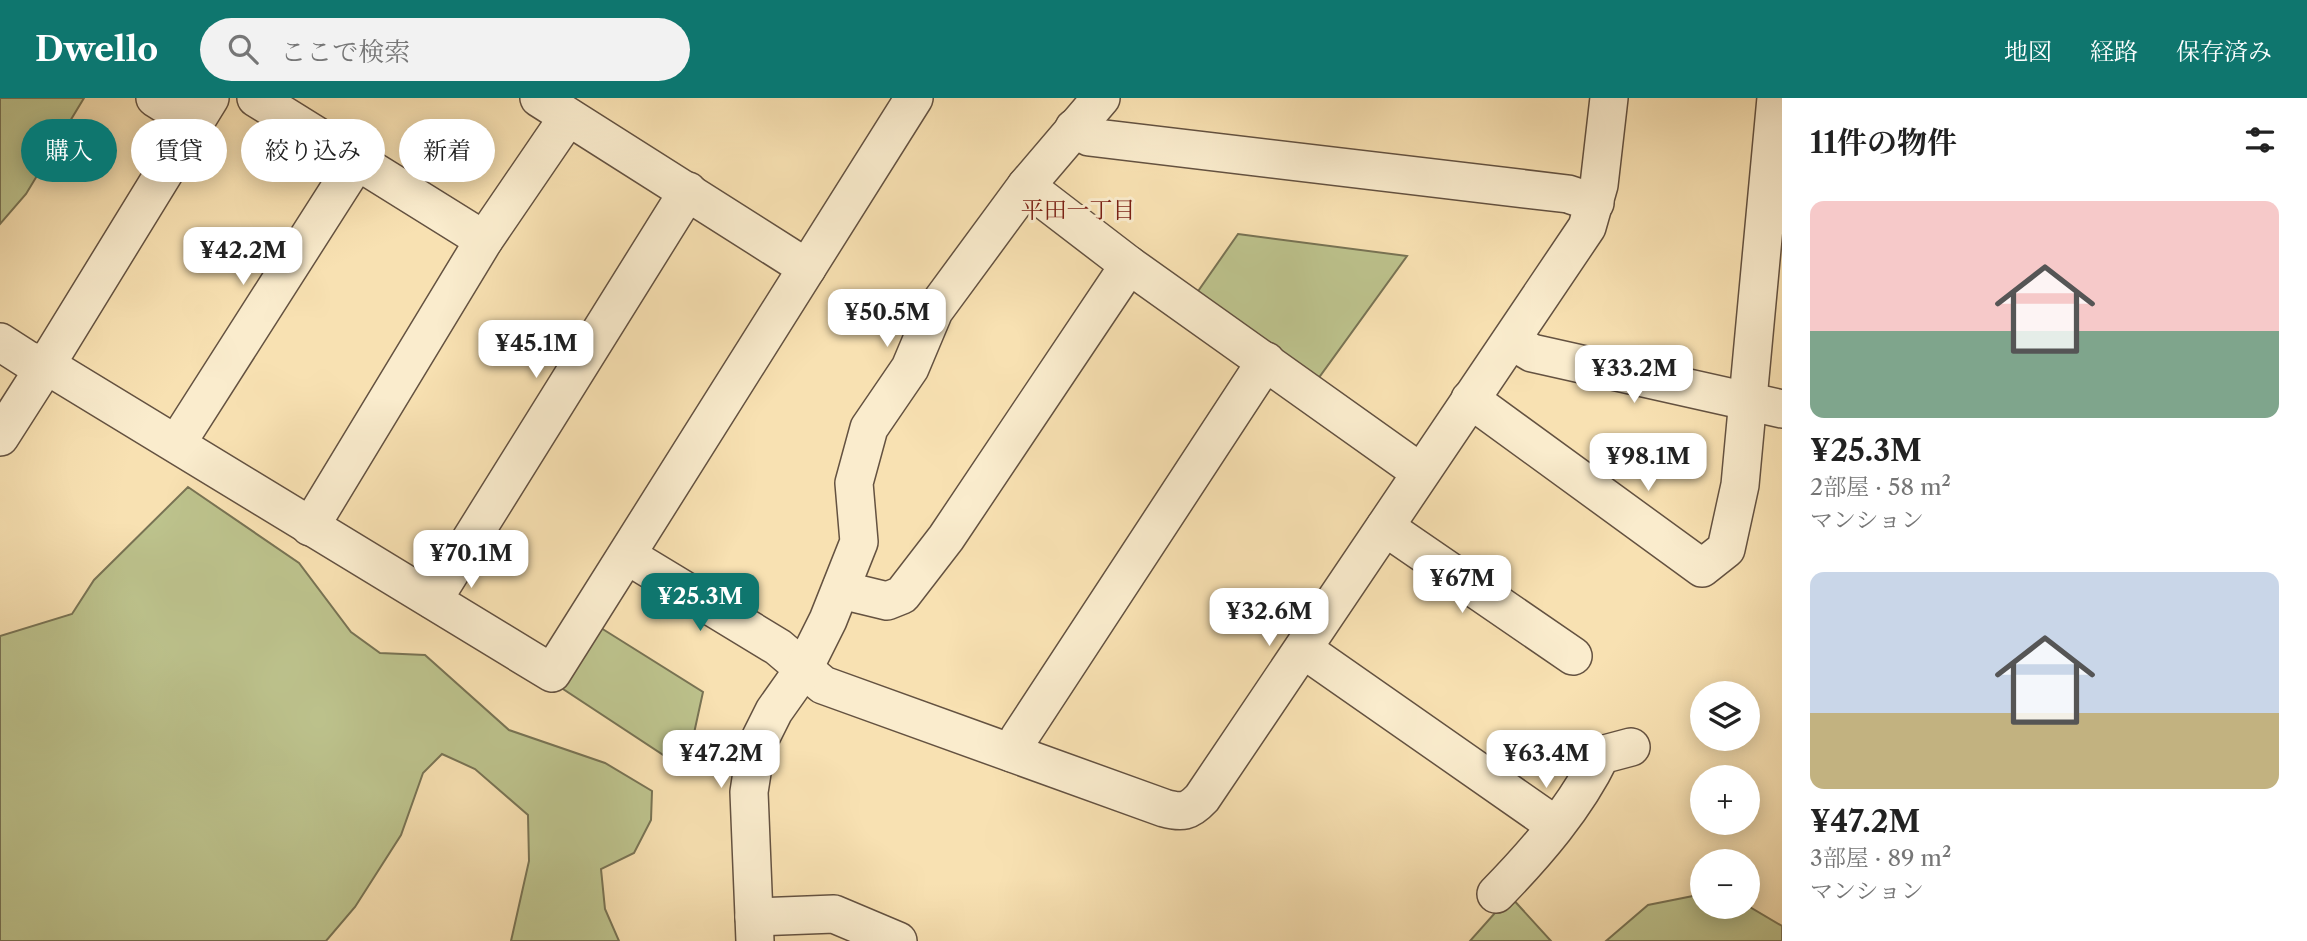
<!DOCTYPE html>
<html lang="ja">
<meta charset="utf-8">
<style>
body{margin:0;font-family:"Libre Caslon Text","Noto Serif JP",serif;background:#f2f2f2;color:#222;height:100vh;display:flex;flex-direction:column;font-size:26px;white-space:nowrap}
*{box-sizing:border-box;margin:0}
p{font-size:23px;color:#767676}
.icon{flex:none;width:38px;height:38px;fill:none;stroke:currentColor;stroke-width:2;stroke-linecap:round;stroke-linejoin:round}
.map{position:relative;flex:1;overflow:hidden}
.sheet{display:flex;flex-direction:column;background:#fff;width:525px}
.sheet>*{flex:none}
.top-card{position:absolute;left:21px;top:21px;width:665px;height:63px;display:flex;gap:14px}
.tools{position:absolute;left:1690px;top:583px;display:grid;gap:14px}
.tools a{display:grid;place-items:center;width:70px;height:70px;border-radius:50%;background:#fff;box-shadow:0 4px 18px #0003;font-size:35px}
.price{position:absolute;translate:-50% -60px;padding:0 16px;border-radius:14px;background:#fff;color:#222;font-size:23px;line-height:46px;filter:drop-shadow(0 2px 4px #0008)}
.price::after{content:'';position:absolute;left:50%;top:42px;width:21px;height:16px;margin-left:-10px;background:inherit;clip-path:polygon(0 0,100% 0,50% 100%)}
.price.active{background:#0f766e;color:#fff}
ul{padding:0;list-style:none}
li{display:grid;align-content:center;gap:14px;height:371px;padding:0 28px}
li span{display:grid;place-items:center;height:217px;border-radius:14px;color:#555}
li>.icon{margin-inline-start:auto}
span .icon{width:126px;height:126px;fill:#fffc;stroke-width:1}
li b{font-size:30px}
h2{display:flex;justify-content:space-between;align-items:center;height:84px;padding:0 28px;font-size:30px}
.chip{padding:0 24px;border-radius:32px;background:#fff;box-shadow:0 4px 18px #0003;font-size:24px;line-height:63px}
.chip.active{background:#0f766e;color:#fff}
header{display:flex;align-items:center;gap:42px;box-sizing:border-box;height:98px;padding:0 35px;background:#0f766e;color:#fff}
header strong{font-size:33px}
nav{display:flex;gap:38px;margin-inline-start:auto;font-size:24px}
.search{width:490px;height:63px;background:#f2f2f2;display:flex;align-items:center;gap:18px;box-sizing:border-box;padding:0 24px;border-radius:38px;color:#767676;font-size:26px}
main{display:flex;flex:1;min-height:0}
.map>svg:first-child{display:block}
.green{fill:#bdc38d;stroke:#787354;stroke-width:2}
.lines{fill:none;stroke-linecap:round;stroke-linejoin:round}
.minor-casing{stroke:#645241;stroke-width:40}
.minor{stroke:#faeccd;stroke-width:37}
.labels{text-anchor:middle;stroke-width:6;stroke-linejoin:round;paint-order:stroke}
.neighbourhood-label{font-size:23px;fill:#7a1f14;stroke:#faeccd}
</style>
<header>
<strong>Dwello</strong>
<div class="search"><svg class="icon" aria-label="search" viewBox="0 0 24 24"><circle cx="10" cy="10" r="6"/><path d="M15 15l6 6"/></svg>ここで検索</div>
<nav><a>地図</a><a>経路</a><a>保存済み</a></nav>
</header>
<main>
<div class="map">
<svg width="1782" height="843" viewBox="0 0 1782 843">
<rect width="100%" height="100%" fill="#f8e1b2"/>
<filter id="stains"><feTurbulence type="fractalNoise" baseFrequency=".00286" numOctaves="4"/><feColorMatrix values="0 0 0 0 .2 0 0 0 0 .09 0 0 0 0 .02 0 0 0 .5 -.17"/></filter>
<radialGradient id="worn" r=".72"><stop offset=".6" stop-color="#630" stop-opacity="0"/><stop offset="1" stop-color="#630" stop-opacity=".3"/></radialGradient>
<g class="green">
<path d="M0,0H84L26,96L0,126Z"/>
<path d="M1238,136L1407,158L1315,285L1194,199Z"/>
<path d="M188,389L299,465L351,534L380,555L425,557L509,632L605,665L652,693L651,722L634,755L601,771L605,811L619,843H511L529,763L528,717L475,671L442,656L423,675L401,737L355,809L326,843H0V538L72,516L94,482Z"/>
<path d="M601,530L703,594L686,672L560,589Z"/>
<path d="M1703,796V808H1748L1782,828V843H1606L1648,807Z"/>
<path d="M1510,798L1551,843H1470Z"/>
</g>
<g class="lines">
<g class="minor-casing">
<g id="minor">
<path d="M155,0L195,25"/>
<path d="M210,0L46,267L552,575L914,0"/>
<path d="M256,0L484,142"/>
<path d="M539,0L807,170"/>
<path d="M1074,30L1089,39L1568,96L1595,105"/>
<path d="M1026,88L1129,167L1420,374"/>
<path d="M1512,243L1532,255L1782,311"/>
<path d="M0,244L28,262L46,267L0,339"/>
<path d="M1470,301L1702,470L1726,451L1740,387L1776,0"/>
<path d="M177,345L357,63"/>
<path d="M310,429L484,142L568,19"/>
<path d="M1385,429L1573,558"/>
<path d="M628,458L778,549L823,587L1164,710C1182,715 1189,714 1202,700L1587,129L1599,87L1609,0"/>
<path d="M842,488L854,495L887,503L902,497L946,440L1129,167"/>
<path d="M433,502L688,93"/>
<path d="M1303,551L1555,727"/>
<path d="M1012,655L1019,640L1266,263"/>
<path d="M1496,796C1536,755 1576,709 1601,657L1631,649"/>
<path d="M754,819L834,816L898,843"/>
<path d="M755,843L749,694L756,649L774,613L803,572L828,522L859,444L854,385L869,330L910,270L934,213L1026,88L1101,0"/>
</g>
</g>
<use href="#minor" class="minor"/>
</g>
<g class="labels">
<g class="neighbourhood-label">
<text x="1078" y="120">平田一丁目</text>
</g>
</g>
<rect width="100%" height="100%" filter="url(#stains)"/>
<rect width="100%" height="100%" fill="url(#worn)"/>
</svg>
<div class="tools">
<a><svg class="icon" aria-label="layers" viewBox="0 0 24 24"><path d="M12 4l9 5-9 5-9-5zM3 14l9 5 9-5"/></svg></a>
<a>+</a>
<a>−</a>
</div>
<b class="price" style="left:243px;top:189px">¥42.2M</b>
<b class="price" style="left:887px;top:251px">¥50.5M</b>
<b class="price" style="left:536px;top:282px">¥45.1M</b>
<b class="price" style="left:1634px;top:307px">¥33.2M</b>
<b class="price" style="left:1648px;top:395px">¥98.1M</b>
<b class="price" style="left:471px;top:492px">¥70.1M</b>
<b class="price" style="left:1462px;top:517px">¥67M</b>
<b class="price active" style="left:700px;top:535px">¥25.3M</b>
<b class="price" style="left:1269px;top:550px">¥32.6M</b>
<b class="price" style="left:721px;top:692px">¥47.2M</b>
<b class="price" style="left:1546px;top:692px">¥63.4M</b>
<div class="top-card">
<a class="chip active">購入</a>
<a class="chip">賃貸</a>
<a class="chip">絞り込み</a>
<a class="chip">新着</a>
</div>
</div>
<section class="sheet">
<h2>11件の物件<svg class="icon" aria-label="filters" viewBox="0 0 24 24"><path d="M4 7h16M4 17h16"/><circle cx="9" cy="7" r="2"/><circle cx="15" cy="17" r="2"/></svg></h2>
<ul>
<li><span style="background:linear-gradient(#f6c9c9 60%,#7fa58c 0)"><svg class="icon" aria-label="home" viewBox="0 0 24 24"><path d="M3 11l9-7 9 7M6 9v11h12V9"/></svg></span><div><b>¥25.3M</b><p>2部屋 · 58 m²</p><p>マンション</p></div></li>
<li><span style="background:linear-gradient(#c9d6e8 65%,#c2b280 0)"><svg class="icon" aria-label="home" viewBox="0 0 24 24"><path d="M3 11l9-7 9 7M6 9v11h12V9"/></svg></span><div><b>¥47.2M</b><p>3部屋 · 89 m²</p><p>マンション</p></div></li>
</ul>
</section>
</main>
